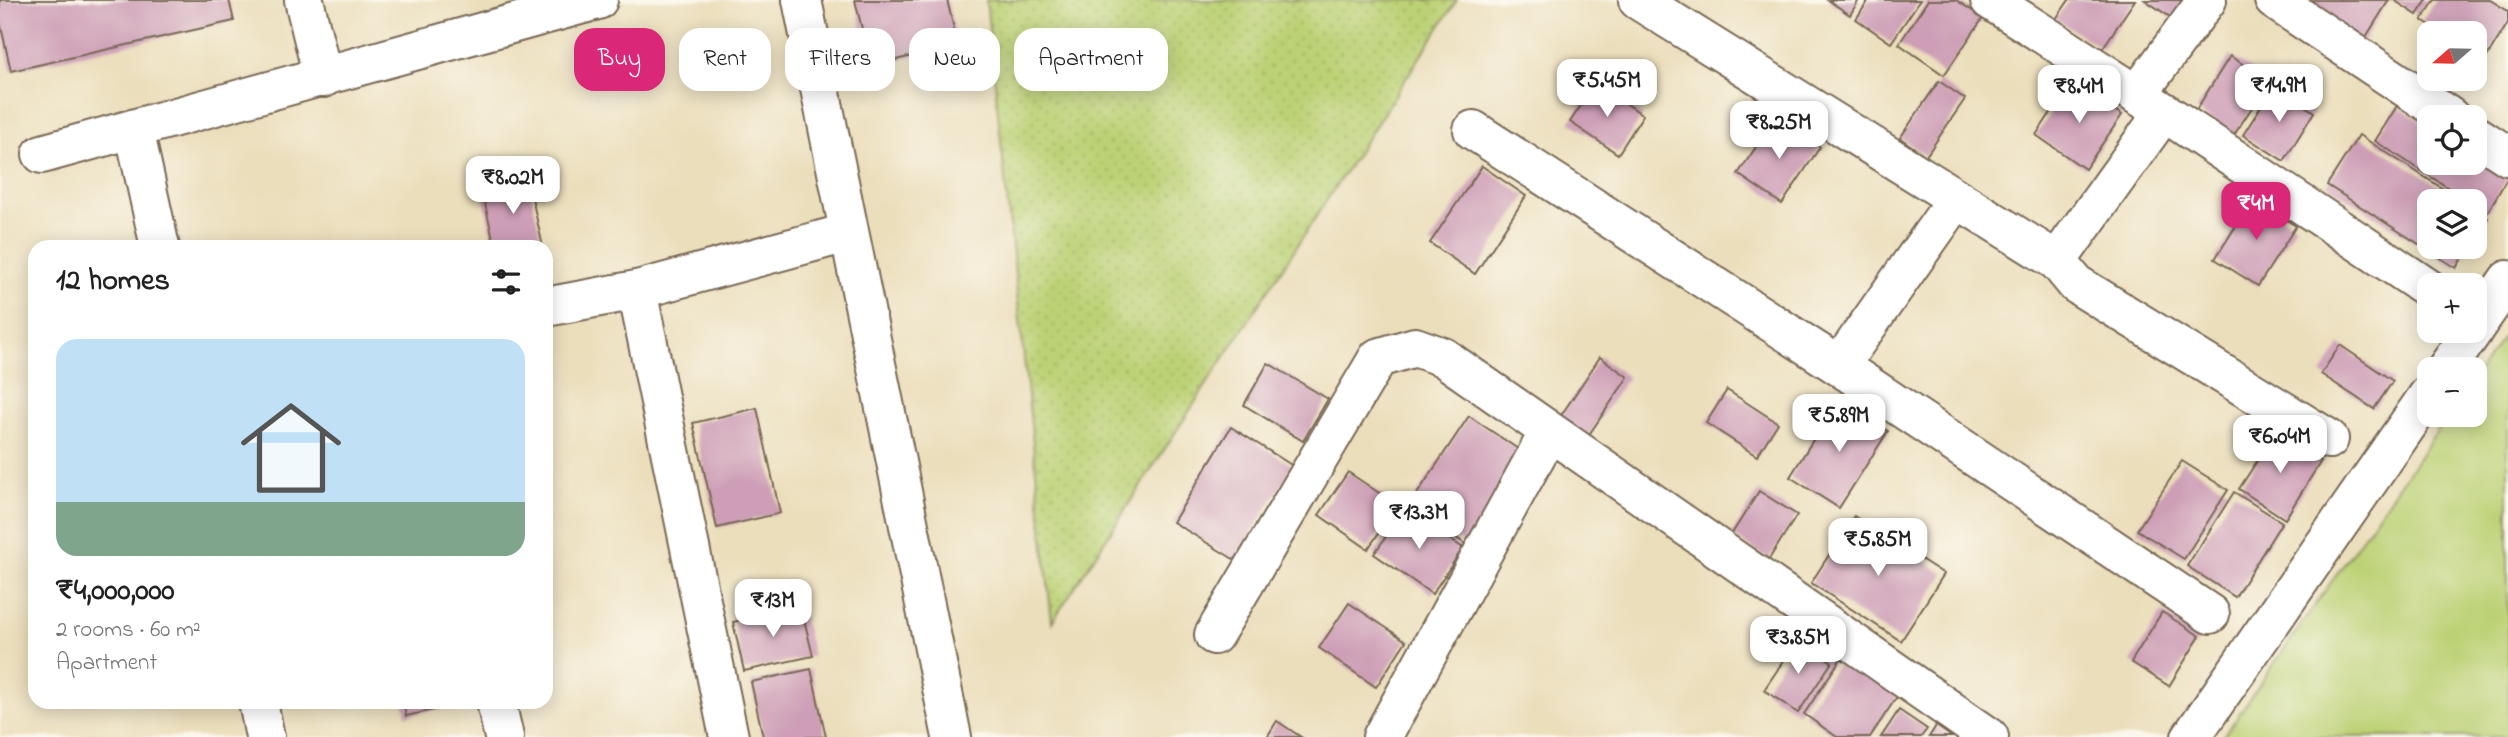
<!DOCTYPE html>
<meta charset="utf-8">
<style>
body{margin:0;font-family:"Indie Flower",sans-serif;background:#f2f2f2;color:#222;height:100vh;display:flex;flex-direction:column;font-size:26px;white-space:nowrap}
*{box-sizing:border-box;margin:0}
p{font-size:23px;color:#767676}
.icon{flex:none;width:38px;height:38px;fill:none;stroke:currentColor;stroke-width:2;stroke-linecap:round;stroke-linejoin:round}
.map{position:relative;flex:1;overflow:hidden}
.details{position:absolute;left:28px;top:240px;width:525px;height:469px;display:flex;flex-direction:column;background:#fff;border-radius:21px;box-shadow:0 4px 18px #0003}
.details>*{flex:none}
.banner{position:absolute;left:574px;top:28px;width:665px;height:63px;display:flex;gap:14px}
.needle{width:46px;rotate:250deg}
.controls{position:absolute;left:2417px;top:21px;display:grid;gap:14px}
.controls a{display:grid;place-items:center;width:70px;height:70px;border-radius:14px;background:#fff;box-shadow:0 4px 18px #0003;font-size:35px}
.price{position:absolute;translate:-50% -60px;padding:0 16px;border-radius:14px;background:#fff;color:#222;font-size:23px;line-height:46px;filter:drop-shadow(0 2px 4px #0008)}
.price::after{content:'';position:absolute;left:50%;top:42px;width:21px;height:16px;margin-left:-10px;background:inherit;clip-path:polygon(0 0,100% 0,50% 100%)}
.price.active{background:#db2777;color:#fff}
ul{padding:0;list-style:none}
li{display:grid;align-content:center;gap:14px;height:371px;padding:0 28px}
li+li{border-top:2px solid #e0e0e0}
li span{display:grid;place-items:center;height:217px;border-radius:21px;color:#555}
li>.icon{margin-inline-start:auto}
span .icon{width:126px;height:126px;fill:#fffc;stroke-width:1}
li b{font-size:30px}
h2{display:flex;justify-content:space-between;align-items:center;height:84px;padding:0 28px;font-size:30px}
.chip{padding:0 24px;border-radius:21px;background:#fff;box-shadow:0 4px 18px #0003;font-size:24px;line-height:63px}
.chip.active{background:#db2777;color:#fff}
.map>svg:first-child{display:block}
.green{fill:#bcd175;stroke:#7c7e4a;stroke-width:2}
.park{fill:url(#park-dots);stroke:#7c7e4a;stroke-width:2}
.building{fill:#cd9eb6}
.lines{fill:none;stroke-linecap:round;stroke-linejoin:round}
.minor-casing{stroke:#796955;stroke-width:42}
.minor{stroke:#fff;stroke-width:38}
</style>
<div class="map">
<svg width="2508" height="737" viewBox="0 0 2508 737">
<defs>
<pattern id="park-dots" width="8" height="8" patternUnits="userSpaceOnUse" patternTransform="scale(1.75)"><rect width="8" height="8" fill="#bcd175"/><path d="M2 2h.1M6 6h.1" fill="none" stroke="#a2b465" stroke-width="1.8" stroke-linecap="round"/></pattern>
</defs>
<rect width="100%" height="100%" fill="#fbf7ec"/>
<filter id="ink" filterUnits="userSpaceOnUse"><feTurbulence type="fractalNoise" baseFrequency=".0143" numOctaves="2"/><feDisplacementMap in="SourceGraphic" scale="14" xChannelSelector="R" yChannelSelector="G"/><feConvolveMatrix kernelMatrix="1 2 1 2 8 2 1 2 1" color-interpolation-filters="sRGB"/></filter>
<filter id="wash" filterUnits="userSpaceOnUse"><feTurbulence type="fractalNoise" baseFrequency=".00686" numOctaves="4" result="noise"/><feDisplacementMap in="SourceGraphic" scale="28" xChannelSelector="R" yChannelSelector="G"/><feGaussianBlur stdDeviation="1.57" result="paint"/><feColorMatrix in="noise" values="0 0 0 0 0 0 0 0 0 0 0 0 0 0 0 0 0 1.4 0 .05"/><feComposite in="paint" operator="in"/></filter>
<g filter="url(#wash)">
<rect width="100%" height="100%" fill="#ebdebb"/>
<path class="green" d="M2508,329V737H2223L2448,415H2474L2475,377Z"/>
<path class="park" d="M986,0H1457L1052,622Z"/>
<g id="blocks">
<g class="building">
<path d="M0,0H229L234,21L11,71L0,22Z"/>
<path d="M855,0H947L958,45L871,66Z"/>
<path d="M1828,0H1859L1850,15Z"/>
<path d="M1869,0H1920L1891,43L1856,19Z"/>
<path d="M1928,0H1956L1983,18L1944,75L1899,44Z"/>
<path d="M2069,0H2135L2102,49L2056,19Z"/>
<path d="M2145,0H2189L2176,21Z"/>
<path d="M2305,0H2389L2361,45Z"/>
<path d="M2394,0H2427L2417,15Z"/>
<path d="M2435,0H2490L2508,11V23L2485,60L2474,54V33H2443L2422,20Z"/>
<path d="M2230,56L2269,81L2234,135L2196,110Z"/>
<path d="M1939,81L1965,99L1926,156L1900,138Z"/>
<path d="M2072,81L2122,115L2085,169L2036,135Z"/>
<path d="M1596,83L1643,115L1618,154L1570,122Z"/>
<path d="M2274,86L2314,112L2284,161L2243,135Z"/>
<path d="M2397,106L2429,126V163H2474V155L2508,177L2487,213L2474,205V201H2469L2375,141Z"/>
<path d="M1776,117L1820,147L1782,204L1738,174Z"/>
<path d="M2359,135L2462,201H2429V247H2469L2456,268L2327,185Z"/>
<path d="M1482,166L1526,196L1475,274L1430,243Z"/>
<path d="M528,180L543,247H495L482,191Z"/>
<path d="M2253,199L2296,226L2258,286L2215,259Z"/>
<path d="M2474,209L2488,218L2474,239Z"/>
<path d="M2340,345L2393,381L2374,409L2321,374Z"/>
<path d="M1600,357L1628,377L1586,439L1558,420Z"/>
<path d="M1268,363L1328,399L1303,441L1244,405Z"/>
<path d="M1727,390L1778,423L1757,456L1706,423Z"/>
<path d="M1838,400L1888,431L1839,508L1790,477Z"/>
<path d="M757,408L780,513L717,528L693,423Z"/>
<path d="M1469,416L1527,455L1467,545L1409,506Z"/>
<path d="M1231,427L1293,466L1235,560L1173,522Z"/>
<path d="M2276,432L2321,461L2285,519L2239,489Z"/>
<path d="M2182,461L2228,490L2184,559L2137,530Z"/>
<path d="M1348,472L1397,505L1368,549L1319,515Z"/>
<path d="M1759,491L1797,515L1769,559L1731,535Z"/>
<path d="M2234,492L2282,522L2235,597L2187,566Z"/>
<path d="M1405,509L1463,548L1432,594L1374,554Z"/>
<path d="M1854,516L1944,574L1901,641L1811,583Z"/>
<path d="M1349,603L1406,641L1376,687L1319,648Z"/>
<path d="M801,607L813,656L744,671L733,622Z"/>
<path d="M2162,612L2200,636L2169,686L2131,662Z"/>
<path d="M1798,639L1832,662L1798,713L1764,690Z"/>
<path d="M1842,657L1898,695L1870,737H1837L1804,714Z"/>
<path d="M811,669L826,737H763L751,682Z"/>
<path d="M403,702H467V703L406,716Z"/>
<path d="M1899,710L1927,729L1921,737H1881Z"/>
<path d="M1277,721L1301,737H1267Z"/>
<path d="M1936,726L1952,737H1929Z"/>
</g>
</g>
</g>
<g filter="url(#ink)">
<use href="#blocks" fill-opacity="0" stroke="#796955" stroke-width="2"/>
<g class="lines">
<g class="minor-casing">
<g id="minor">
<path d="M304,0L323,78"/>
<path d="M802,0L952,737"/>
<path d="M1638,0L2057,261L2076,284L2329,439"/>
<path d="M1990,0L2164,112L2429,289"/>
<path d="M2274,0L2450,117"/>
<path d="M2137,95L2207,0"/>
<path d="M134,129L160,247"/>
<path d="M1473,130L1839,366L2210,614"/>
<path d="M2474,134L2508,156"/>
<path d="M42,154L598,0"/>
<path d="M2057,261L2164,112"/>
<path d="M637,290L729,737"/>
<path d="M546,307L637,290L847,233"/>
<path d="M2474,329L2508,280"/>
<path d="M1839,366L1956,200"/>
<path d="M2446,369L2473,331"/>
<path d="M1214,635L1378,358L1415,347L1443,357L1989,737"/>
<path d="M258,702L265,737"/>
<path d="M496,702L504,737"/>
<path d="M1382,737L1549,432"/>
<path d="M2191,737L2429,394"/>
</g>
</g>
<use href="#minor" class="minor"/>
</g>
</g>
</svg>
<div class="controls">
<a><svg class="needle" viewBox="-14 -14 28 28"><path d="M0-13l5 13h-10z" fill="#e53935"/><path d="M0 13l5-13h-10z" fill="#767676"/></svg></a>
<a><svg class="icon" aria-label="locate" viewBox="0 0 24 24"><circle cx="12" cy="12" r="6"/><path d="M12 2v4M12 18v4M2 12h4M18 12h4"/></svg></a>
<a><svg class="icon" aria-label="layers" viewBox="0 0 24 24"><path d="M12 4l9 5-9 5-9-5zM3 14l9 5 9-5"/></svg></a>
<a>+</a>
<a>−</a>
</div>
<b class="price" style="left:1607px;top:119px">₹5.45M</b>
<b class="price" style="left:2279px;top:124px">₹14.9M</b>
<b class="price" style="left:2079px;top:125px">₹8.4M</b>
<b class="price" style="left:1779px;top:161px">₹8.25M</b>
<b class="price" style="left:513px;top:216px">₹8.02M</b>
<b class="price active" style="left:2256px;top:242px">₹4M</b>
<b class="price" style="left:1839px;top:454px">₹5.89M</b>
<b class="price" style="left:2280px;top:475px">₹6.04M</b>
<b class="price" style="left:1419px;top:551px">₹13.3M</b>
<b class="price" style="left:1878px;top:578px">₹5.85M</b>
<b class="price" style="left:773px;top:639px">₹13M</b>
<b class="price" style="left:1798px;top:676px">₹3.85M</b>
<div class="banner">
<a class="chip active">Buy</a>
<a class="chip">Rent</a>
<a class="chip">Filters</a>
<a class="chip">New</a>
<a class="chip">Apartment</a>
</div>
<section class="details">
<h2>12 homes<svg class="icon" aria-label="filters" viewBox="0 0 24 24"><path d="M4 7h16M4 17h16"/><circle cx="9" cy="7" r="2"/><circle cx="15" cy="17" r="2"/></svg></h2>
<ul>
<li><span style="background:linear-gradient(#bfe0f5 75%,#7fa58c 0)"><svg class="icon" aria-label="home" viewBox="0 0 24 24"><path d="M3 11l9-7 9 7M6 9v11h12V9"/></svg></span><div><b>₹4,000,000</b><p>2 rooms · 60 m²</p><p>Apartment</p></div></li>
</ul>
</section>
</div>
